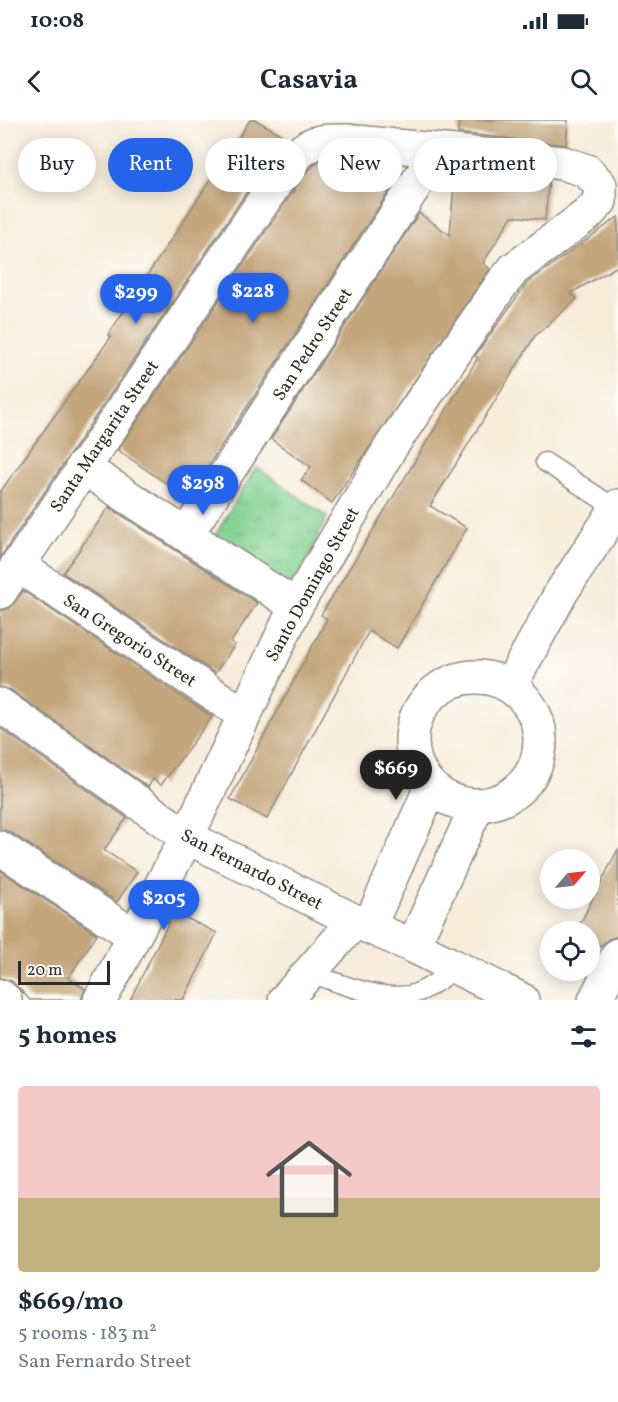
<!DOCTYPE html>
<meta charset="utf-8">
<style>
body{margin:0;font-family:Vollkorn,serif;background:#f2f2f3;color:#1f2937;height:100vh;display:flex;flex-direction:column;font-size:22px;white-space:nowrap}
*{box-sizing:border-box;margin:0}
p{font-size:20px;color:#747a83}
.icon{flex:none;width:33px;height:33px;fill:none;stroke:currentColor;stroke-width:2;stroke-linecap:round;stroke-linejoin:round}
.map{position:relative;height:880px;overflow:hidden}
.drawer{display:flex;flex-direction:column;background:#fff;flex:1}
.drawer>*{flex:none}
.banner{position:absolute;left:18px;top:18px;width:582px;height:54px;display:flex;gap:12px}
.needle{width:39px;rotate:62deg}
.buttons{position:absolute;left:540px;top:729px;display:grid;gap:12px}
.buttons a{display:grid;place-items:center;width:60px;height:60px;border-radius:50%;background:#fff;box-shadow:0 3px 15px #0003;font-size:30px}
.scale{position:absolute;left:18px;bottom:15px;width:92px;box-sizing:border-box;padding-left:6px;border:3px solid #2b2b2b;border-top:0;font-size:16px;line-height:21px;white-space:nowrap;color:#2b2b2b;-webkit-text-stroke:4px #fdfcf7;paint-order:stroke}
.price{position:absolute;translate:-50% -51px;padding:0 14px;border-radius:21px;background:#2563eb;color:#fff;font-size:20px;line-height:39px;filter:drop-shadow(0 2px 3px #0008)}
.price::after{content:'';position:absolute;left:50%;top:36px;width:18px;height:14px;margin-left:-9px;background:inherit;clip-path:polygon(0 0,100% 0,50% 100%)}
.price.active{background:#222;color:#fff}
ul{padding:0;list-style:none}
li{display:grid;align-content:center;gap:12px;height:318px;padding:0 18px}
li span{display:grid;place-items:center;height:186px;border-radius:6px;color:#555}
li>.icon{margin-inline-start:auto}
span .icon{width:108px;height:108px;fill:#fffc;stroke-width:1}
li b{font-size:26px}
h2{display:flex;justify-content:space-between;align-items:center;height:72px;padding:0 18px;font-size:26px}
.tag{padding:0 21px;border-radius:27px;background:#fff;box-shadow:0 3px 15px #0003;font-size:21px;line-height:54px}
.tag.active{background:#2563eb;color:#fff}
.status{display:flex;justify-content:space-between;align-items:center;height:42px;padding:0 30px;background:#fff;direction:ltr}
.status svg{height:16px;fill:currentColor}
header{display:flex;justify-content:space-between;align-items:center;height:78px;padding:0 18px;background:#fff;font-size:27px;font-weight:700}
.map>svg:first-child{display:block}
.park{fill:url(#park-tufts);stroke:#567e5e;stroke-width:1.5}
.building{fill:#c4a67d}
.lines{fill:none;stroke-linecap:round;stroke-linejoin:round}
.lane-casing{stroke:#918c82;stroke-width:21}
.street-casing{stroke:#918c82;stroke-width:36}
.lane{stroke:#fff;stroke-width:18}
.street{stroke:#fff;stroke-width:33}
.labels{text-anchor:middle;stroke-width:4.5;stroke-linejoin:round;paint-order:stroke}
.street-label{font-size:18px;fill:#2b2b2b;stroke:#fdfcf7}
</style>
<div class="status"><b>10:08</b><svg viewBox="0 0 49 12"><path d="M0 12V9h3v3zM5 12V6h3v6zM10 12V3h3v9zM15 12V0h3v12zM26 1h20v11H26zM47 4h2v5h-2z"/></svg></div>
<header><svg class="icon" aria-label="back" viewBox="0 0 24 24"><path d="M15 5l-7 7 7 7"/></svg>Casavia<svg class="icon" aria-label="search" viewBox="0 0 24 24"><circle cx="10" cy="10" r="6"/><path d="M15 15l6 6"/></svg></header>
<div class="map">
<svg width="618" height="880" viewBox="0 0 618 880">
<defs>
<pattern id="park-tufts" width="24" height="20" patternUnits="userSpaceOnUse" patternTransform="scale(1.5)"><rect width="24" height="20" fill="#82d191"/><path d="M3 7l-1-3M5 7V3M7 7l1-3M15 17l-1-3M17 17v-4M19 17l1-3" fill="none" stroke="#6baa77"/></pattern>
</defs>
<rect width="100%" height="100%" fill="#fdfcf7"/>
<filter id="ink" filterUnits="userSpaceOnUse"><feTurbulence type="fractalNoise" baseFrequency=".0167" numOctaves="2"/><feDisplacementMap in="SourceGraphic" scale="12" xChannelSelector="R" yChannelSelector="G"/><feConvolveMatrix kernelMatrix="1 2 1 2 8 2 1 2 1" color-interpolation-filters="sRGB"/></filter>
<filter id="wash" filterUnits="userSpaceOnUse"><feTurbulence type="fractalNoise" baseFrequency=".008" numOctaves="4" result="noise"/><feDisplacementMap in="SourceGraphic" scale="24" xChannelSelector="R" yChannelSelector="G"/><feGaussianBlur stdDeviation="1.35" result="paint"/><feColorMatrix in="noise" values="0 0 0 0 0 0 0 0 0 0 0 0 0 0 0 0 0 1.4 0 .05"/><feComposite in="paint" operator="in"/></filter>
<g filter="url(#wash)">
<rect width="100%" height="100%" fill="#f7ecda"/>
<path class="park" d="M256,347L327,397L292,473L210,424Z"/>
<g id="blocks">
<g class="building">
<path d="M250,0H256L287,18L273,33L0,438V372L111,217L108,215Z"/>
<path d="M459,0H568L566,25L458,13Z"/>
<path d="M325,40L361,61L371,45L395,62L187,378L118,330L304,55L314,45Z"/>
<path d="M455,51L549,60L545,100L512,96L483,143L490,149L332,383L301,360L311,347L271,319L419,93L450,115Z"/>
<path d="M618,97V146L571,173L577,179L535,216L430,386L467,408L397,528L369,511L267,699L230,679L327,499L321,495L478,238L475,236L527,163Z"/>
<path d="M109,387L257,483L231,522L235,525L215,553L63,453Z"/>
<path d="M23,471L212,597L161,665L153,659L148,667L11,570L0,567V491L9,489Z"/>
<path d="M0,608L127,698L104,730L137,752L117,782L10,712L0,709Z"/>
<path d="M618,729V816L608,819L601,826L590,820V812H576Z"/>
<path d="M0,750L97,814L68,858L85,869L81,880H30L12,861L0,858Z"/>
<path d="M174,792L217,813L208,831L183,880H130Z"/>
</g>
</g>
</g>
<g filter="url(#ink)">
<use href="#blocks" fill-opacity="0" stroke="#918c82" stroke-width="1.5"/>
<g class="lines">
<g class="lane-casing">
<g id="lane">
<path d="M545,342L618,390"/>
<path d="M310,853C339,863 378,880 409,875C426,872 443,857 457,847"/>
</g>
</g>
<g class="street-casing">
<g id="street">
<path d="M82,347L296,486"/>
<path d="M186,415L437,32"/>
<path d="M17,445L243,594"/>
<path d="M0,472L289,43C310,20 317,21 347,21L563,43L587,51L600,65V81L588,94L514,149L501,165L392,325L296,486L187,717L100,880"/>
<circle cx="476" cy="621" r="64"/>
<path d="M510,566L561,473L618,386"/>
<path d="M0,585L187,717L355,801L413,826L522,880"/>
<path d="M0,728L133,815"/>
<path d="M369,807L431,667"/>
<path d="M413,826L477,686"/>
<path d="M0,876L5,880"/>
<path d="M285,880L355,801"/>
<path d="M595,880L618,835"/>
</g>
</g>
<use href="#lane" class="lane"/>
<use href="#street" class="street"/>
</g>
</g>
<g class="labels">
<g class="street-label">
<text transform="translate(312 224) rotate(-57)" y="6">San Pedro Street</text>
<text transform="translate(104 316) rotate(-56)" y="6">Santa Margarita Street</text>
<text transform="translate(312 464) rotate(-61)" y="6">Santo Domingo Street</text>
<text transform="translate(130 520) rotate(33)" y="6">San Gregorio Street</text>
<text transform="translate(252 749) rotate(27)" y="6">San Fernardo Street</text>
</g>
</g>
</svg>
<div class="buttons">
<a><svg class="needle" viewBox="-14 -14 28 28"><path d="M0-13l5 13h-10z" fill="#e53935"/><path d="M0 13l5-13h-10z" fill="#747a83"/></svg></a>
<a><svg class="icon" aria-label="locate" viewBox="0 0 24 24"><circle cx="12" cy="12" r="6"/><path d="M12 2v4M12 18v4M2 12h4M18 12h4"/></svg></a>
</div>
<div class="scale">20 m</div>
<b class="price" style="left:253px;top:204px">$228</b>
<b class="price" style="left:136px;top:205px">$299</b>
<b class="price" style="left:203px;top:396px">$298</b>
<b class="price active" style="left:396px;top:681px">$669</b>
<b class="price" style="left:164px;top:811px">$205</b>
<div class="banner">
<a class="tag">Buy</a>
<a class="tag active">Rent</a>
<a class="tag">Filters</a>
<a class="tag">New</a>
<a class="tag">Apartment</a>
</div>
</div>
<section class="drawer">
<h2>5 homes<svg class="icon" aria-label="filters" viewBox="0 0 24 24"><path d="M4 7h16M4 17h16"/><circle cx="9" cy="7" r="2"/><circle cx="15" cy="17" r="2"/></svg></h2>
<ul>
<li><span style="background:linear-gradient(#f6c9c9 60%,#c2b280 0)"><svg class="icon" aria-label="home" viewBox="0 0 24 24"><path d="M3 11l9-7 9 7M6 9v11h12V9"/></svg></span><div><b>$669/mo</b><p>5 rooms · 183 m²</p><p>San Fernardo Street</p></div></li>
</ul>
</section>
